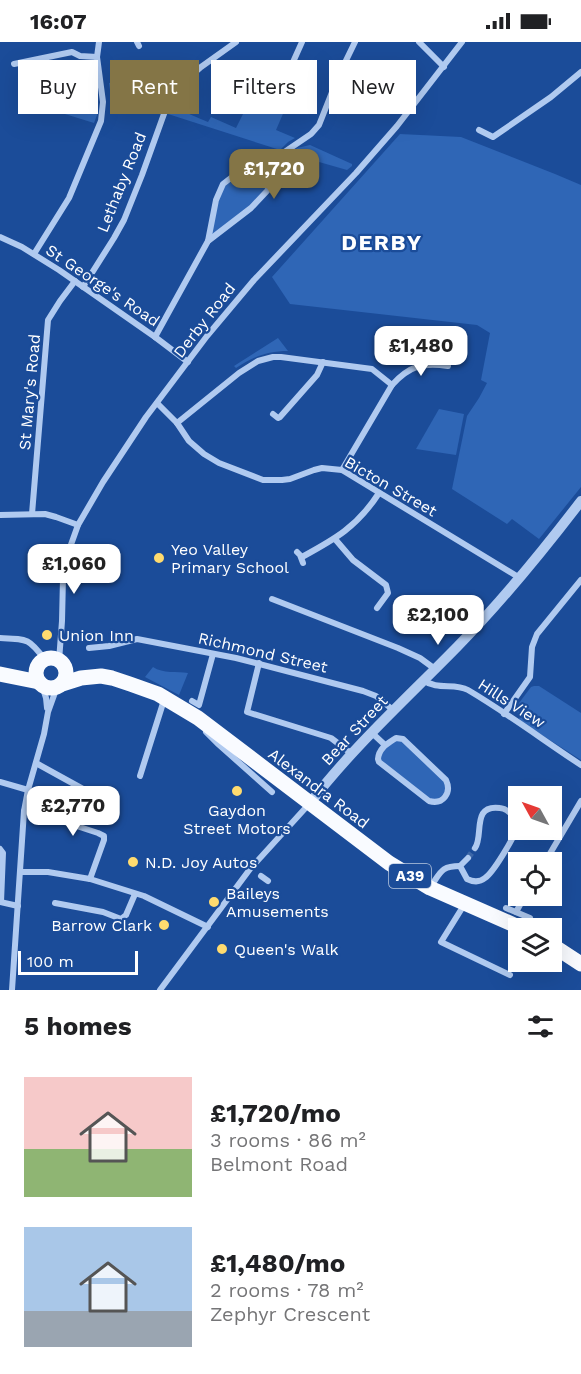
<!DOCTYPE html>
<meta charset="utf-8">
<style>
body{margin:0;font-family:"Work Sans",sans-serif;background:#f2f2f2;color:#202124;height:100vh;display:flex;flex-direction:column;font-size:22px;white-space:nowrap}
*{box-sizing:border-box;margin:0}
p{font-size:20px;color:#757577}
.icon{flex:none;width:33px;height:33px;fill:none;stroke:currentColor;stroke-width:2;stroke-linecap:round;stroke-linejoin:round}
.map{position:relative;height:948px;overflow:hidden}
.drawer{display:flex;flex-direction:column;background:#fff;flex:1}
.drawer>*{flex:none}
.top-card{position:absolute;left:18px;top:18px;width:546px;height:54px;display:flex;gap:12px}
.needle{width:39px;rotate:310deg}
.fabs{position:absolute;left:508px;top:744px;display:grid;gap:12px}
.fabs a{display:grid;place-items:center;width:54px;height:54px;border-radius:0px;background:#fff;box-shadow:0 6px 24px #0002;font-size:30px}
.scale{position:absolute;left:18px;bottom:15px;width:120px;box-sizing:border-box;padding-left:6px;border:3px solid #fff;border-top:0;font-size:16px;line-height:21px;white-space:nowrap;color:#fff;-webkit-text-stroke:4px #1b4c99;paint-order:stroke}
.price{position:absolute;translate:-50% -51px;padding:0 14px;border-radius:12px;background:#fff;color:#222;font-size:20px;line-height:39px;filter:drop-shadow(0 2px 3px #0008)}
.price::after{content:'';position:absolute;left:50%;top:36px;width:18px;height:14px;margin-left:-9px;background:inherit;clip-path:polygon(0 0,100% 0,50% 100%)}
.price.active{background:#847546;color:#fff}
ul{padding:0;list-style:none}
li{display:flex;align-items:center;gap:18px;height:150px;padding:0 24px}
li span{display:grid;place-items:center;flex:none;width:168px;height:120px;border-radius:0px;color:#555}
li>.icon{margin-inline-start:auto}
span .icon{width:72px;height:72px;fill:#fffc;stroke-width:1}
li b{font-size:26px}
h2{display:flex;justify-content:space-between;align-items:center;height:72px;padding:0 24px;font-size:26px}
.pill{padding:0 21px;border-radius:0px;background:#fff;box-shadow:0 6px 24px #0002;font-size:21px;line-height:54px}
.pill.active{background:#847546;color:#fff}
.status{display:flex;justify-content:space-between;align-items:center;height:42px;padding:0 30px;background:#fff;direction:ltr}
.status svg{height:16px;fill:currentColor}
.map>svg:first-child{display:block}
.green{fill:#2f66b6}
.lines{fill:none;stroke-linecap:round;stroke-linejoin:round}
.minor-tunnel{stroke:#3d67a8;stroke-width:6;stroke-dasharray:6 3;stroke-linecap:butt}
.minor{stroke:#b0caf0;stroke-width:6}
.tertiary{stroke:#b0caf0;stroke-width:10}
.primary{stroke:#f9fbff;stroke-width:15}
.poi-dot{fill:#ffdb6f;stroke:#1b4c99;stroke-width:2}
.labels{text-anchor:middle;stroke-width:4.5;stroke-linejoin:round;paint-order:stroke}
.shield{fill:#1b4c99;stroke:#bbc9e0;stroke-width:1.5}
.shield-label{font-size:15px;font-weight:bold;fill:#fff}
.street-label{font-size:16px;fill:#fff;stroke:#1b4c99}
.poi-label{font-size:16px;fill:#fff;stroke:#1b4c99;text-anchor:start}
.district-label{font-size:22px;font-weight:bold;letter-spacing:1.5px;fill:#fff;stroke:#1b4c99}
</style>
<div class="status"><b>16:07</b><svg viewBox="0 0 49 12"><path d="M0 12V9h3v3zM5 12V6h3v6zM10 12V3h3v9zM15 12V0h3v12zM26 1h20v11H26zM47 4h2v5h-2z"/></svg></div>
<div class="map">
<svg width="581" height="948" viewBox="0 0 581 948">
<rect width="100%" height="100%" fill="#1b4c99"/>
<g class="green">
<path d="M278,26L284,28L282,35L285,36L286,45L295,44L276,88L295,96L288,100L280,108L168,72C179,64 196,76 208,80L211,75L236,86L244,70L262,64Z"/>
<path d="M129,35L165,52L157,69L111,55L109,41L128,37Z"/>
<path d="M97,59V73L94,81L52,68Z"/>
<path d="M400,92L461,95L555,132L581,143V445L539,497L512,477L507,482L452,447L467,374L479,356L487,341L481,338L490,291L477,283L290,262L272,235Z"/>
<path d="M310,103L352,122V124L347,128L291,112L297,106Z"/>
<path d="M232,135L270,140L251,166L208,199L223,142Z"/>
<path d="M278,296L288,309C267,309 253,315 236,326L234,324Z"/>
<path d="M439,367L464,372L456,413L416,407Z"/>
<path d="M153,625C163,632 177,629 188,631L179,653L145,635Z"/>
<path d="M534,644H539L581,671V718L520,679L516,665L531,645Z"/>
<path d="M399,696L446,738L448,748L435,760L385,725L378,715L379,711Z"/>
</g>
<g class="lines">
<path class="minor-tunnel" d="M468,816L475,806"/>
<g class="minor">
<path d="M137,0L139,4"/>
<path d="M419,0L444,25"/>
<path d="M14,22L72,10L80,14L97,15"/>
<path d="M289,42V29L302,0"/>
<path d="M479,88L493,95L551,55L581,30"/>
<path d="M0,195L22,205L59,228L155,295L188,320"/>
<path d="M208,199L216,158L223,142L232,135L270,140"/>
<path d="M34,212L69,156L101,79L103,60L97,15L99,0"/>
<path d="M83,245L114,196L124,178L142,133L169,58L184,40L201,25L236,0"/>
<path d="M155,295L208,199L251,166L267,149L286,109L311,92L319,83L338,35L355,0"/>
<path d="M392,343C409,324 423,320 448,324"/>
<path d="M157,361L177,381L189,399L204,412L219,421L263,438H282L290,437L314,428L322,426L342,428L520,536"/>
<path d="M273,372L278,376L280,375L317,333L323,320"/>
<path d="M177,381L239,331L258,319L273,315H281L372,327L392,343L342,428"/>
<path d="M32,472L48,278L60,259L75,239"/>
<path d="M0,473L45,472L56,475L78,483"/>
<path d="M335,497L353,518L386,543L388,551L377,566"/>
<path d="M297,510L300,513L303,521"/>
<path d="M302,515C335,497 357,485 379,451"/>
<path d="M272,557L398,606L420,616L435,627"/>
<path d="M0,596C27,597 29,596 45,618"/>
<path d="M89,606L109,604L137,597L236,616L363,649L376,654L393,668"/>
<path d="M59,619L62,579L63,536L68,511L78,483L103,440L146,375L207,294L254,238L356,131L397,84L462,0"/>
<path d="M259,621L247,670L331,696L352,712"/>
<path d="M423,638C438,649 454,640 468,648C507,671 543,698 581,723"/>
<path d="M42,643L46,656L47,666"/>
<path d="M192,659L199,663L213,612"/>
<path d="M504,672L530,635L532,605L537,592L581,538"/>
<path d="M206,690L217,701L272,750"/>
<path d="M372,691L385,703"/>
<path d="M396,696L403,697L446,738C452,751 443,763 429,759L379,720L378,717C379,706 387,702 396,696Z"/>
<path d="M36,721L83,747"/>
<path d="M140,734L164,658"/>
<path d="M0,740L28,748"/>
<path d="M24,769L40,772L98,791L104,794V798L90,837"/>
<path d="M0,807L3,811L1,860"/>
<path d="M468,816L460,824L467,837C473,840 479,841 485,836C494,830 512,798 517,787L518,782C514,774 509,767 500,766C471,762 484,794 475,806"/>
<path d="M545,820L581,759"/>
<path d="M20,830H48L90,837L144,854L208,885"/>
<path d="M261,834L268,839"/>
<path d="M431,844C441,830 441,824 460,824"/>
<path d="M0,860L18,864"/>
<path d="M55,861L103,870L121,877L126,873L135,852"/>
<path d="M464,863L441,900L510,933"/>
<path d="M506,866L530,876"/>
<path d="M516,870L525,854"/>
<path d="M12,948L24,769L28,748L44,692L48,670L57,645"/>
<path d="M160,948L250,827L310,761"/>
</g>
<path class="tertiary" d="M310,761C354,704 407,656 457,605C502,559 542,510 581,459"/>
<g class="primary">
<circle cx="51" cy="631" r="15"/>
<path d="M0,632L39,640"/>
<path d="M62,642L81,636L101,634L112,636L130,642L158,652L198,676L389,821L430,846L521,886"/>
<path d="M552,903L581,922"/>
</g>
</g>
<g class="poi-dot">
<circle cx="159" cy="516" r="6"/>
<circle cx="47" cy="593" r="6"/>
<circle cx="237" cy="749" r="6"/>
<circle cx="133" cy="820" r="6"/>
<circle cx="214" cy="860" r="6"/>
<circle cx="164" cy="883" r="6"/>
<circle cx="222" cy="907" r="6"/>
</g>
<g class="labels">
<rect class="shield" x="389" y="822" width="42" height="24" rx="4.5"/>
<g class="shield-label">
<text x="410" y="839">A39</text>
</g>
<g class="street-label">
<text transform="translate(121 140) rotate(-68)" y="6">Lethaby Road</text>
<text transform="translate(103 243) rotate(34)" y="6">St George's Road</text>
<text transform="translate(204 278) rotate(-52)" y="6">Derby Road</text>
<text transform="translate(29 350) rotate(-85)" y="6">St Mary's Road</text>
<text transform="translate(391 444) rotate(30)" y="6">Bicton Street</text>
<text transform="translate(263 610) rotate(13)" y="6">Richmond Street</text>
<text transform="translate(512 661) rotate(33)" y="6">Hills View</text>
<text transform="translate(354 688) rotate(-47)" y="6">Bear Street</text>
<text transform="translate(319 746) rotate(37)" y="6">Alexandra Road</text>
</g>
<g class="poi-label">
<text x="171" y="513">Yeo Valley<tspan x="171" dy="18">Primary School</tspan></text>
<text x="59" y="599">Union Inn</text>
<text x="237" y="774" text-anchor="middle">Gaydon<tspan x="237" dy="18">Street Motors</tspan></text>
<text x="145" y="826">N.D. Joy Autos</text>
<text x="226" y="857">Baileys<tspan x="226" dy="18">Amusements</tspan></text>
<text x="152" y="889" text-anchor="end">Barrow Clark</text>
<text x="234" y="913">Queen's Walk</text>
</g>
<g class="district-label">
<text x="382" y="208">DERBY</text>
</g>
</g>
</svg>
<div class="fabs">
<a><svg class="needle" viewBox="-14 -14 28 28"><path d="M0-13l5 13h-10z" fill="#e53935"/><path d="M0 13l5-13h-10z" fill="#757577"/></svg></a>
<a><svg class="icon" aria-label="locate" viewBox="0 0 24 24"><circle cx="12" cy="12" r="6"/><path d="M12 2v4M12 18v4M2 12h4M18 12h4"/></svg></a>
<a><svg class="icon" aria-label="layers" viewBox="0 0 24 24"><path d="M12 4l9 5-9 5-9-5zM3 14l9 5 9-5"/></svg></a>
</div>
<div class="scale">100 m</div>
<b class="price active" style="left:274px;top:158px">£1,720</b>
<b class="price" style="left:421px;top:335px">£1,480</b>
<b class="price" style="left:74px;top:553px">£1,060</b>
<b class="price" style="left:438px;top:604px">£2,100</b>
<b class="price" style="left:73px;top:795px">£2,770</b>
<div class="top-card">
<a class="pill">Buy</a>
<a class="pill active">Rent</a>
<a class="pill">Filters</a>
<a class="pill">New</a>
</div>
</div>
<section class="drawer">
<h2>5 homes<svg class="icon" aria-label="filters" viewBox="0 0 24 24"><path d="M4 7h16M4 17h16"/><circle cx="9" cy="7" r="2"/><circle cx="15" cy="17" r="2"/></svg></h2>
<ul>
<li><span style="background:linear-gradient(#f6c9c9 60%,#8fb573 0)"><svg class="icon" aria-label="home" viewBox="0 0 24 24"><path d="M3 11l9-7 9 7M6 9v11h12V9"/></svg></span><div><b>£1,720/mo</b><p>3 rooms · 86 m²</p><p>Belmont Road</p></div></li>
<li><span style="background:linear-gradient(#a9c7e8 70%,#9aa5b1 0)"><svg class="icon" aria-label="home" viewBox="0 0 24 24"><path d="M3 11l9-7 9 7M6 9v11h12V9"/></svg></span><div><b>£1,480/mo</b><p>2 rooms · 78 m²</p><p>Zephyr Crescent</p></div></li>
</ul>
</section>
